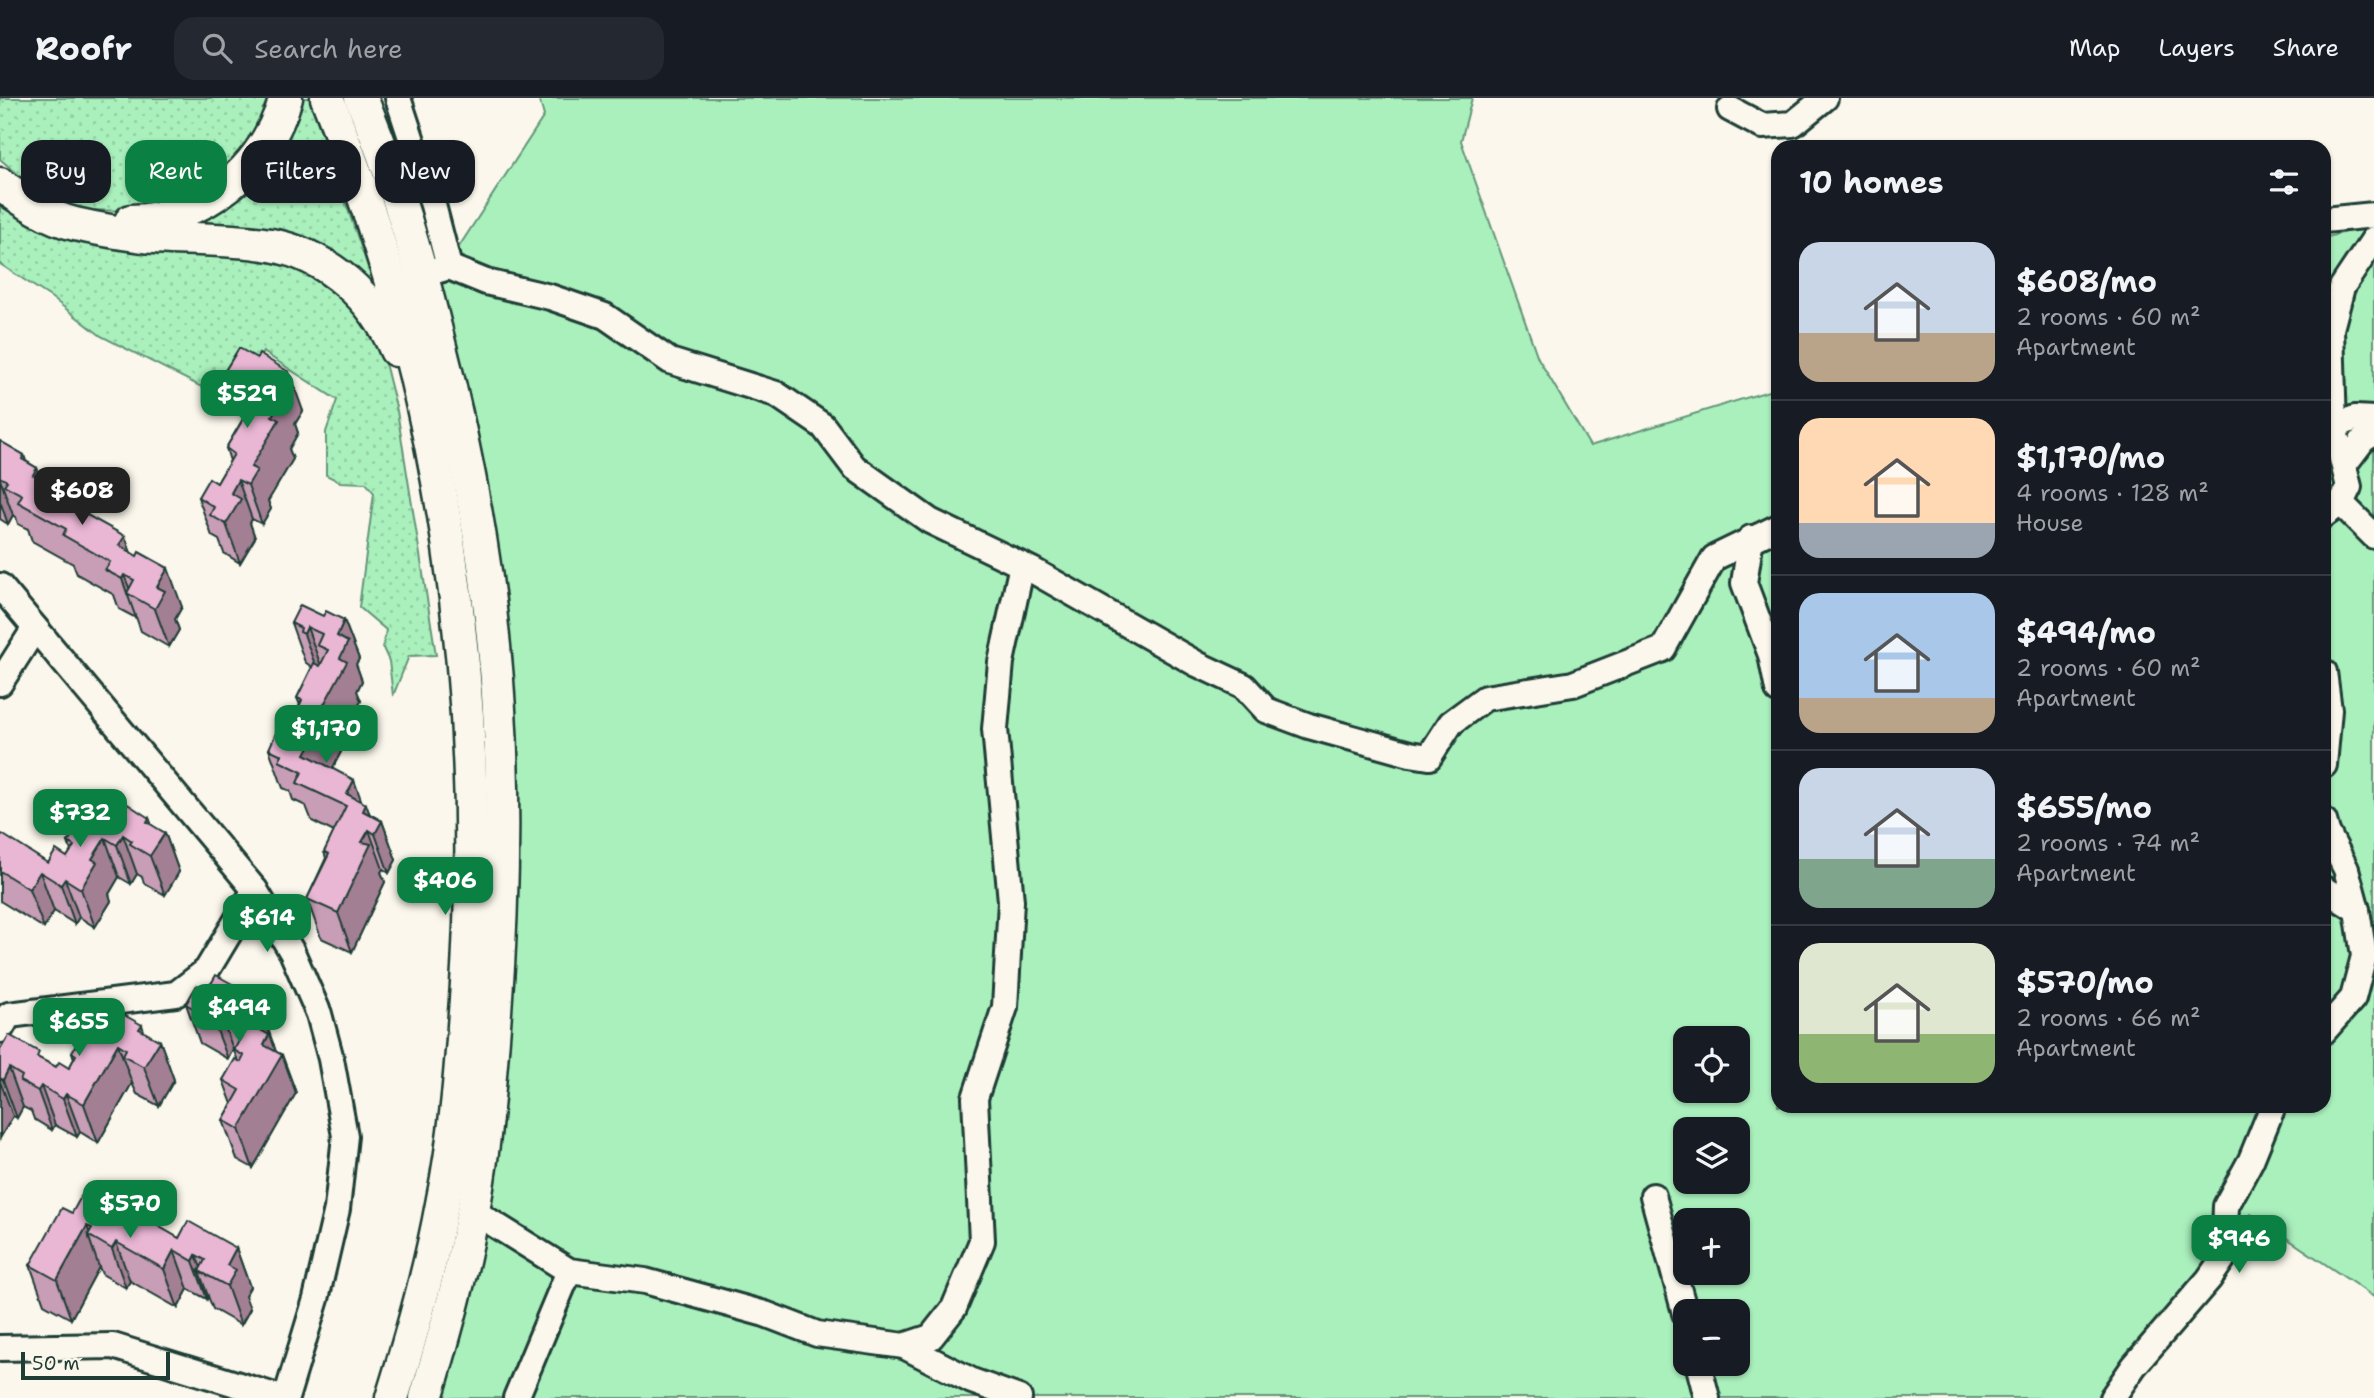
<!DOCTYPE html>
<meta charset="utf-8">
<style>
body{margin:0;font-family:"Shantell Sans",sans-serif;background:#242831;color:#f1f3f6;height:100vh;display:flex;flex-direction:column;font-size:26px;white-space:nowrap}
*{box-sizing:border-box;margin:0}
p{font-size:23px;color:#9ea1a6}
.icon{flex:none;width:38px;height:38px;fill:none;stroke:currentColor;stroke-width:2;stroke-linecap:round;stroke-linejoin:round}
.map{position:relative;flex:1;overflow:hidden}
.sheet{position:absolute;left:1771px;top:42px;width:560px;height:973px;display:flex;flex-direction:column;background:#171b24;border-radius:21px;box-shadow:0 2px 5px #0004}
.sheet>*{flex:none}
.guide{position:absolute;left:21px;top:42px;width:665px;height:63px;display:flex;gap:14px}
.buttons{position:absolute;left:1673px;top:928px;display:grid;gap:14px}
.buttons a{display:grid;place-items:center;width:77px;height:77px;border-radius:14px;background:#171b24;box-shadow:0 2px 5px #0004;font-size:35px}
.scale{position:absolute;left:21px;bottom:18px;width:149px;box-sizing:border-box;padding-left:7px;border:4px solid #1f3d34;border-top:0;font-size:19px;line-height:24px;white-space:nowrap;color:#1f3d34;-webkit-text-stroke:5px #fbf7ec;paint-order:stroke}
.price{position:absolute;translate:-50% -60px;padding:0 16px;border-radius:14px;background:#0b8043;color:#fff;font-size:23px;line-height:46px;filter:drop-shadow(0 2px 4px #0008)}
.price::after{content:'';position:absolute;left:50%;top:42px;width:21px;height:16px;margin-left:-10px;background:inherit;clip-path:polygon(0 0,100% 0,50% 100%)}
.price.selected{background:#222;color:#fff}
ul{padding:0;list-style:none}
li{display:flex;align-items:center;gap:21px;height:175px;padding:0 28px}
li+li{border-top:2px solid #363941}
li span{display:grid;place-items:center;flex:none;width:196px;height:140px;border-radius:21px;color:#555}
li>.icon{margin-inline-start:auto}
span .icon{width:84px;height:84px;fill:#fffc;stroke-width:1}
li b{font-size:30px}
h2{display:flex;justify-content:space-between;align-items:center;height:84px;padding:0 28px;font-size:30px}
.pill{padding:0 24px;border-radius:21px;background:#171b24;box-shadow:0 2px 5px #0004;font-size:24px;line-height:63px}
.pill.selected{background:#0b8043;color:#fff}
header{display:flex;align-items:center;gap:42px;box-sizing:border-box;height:98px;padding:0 35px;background:#171b24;border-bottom:2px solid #363941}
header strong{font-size:33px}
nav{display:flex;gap:38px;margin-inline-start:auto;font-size:24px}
.search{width:490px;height:63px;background:#242831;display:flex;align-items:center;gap:18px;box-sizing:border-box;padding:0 24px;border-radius:21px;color:#9ea1a6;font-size:26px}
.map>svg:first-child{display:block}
.grass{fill:url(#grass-dots);stroke:#649678;stroke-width:2}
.garden{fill:#aaf0bd;stroke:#649678;stroke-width:2;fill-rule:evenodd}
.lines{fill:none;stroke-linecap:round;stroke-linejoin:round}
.minor-casing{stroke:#1f3d34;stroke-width:30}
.major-casing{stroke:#1f3d34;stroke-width:37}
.minor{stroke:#fbf7ec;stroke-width:24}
.major{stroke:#fbf7ec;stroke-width:32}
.wall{fill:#c89db6;stroke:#1f3d34;stroke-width:2}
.shaded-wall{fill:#a37f94;stroke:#1f3d34;stroke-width:2}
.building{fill:#e9b6d4;stroke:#1f3d34;stroke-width:2}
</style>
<header>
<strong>Roofr</strong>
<div class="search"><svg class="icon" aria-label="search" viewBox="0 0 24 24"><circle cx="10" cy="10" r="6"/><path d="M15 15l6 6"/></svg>Search here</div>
<nav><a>Map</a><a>Layers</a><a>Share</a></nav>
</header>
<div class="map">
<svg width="2374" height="1300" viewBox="0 0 2374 1300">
<defs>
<pattern id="grass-dots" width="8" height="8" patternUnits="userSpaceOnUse" patternTransform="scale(1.75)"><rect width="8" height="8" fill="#aaf0bd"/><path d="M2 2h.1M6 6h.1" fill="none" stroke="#92cfa3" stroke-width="1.8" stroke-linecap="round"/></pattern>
</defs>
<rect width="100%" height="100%" fill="#fbf7ec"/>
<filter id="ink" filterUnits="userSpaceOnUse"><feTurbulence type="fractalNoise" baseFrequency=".0143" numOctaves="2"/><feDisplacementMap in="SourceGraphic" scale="14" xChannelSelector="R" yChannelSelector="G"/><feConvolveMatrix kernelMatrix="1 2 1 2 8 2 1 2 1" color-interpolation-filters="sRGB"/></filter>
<g filter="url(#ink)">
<g class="grass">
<path d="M0,0H274L254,43L203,93L136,113L85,112L60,104L32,89L0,61Z"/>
<path d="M295,0H309L376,192L168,125L190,119Z"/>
<path d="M0,106L27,123L58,138L86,146L255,156L307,173L354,206L373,238L386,269L397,313L436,557L409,558L393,598L389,563L383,550L386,532L359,509L374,395L366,385L340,384L326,377V334L337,302L263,254L231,304L101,238L52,200L0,166Z"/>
</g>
<path class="garden" d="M539,0H1472L1461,43L1538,260L1590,348L1778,290V1008H2324V140L2374,126V1199L2251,1116L2107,1300H437L487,1087L498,464L473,311L434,187L544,18ZM1685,940H1738V992H1685ZM1685,1031H1738V1083H1685ZM1685,1122H1738V1174H1685ZM1685,1213H1738V1265H1685Z"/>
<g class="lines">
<g class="minor-casing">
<g id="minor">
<path d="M398,0L433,107L449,169"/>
<path d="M1730,11L1762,28L1793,26L1825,0"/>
<path d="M2324,122L2374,117"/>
<path d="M422,177L449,169L486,184L550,199L605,218L670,263L776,296L823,328L854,369L930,423L1032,472L1197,566L1244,588L1266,612L1309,628L1410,656L1429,659L1451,625L1485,600L1573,586L1663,551L1714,460L1778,429"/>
<path d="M2324,329H2334L2355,320L2374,321"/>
<path d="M2344,367L2363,342L2374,335"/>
<path d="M2341,405L2374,438"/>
<path d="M2324,417L2341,405L2349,389L2334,329L2331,231L2342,189L2374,141"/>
<path d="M1751,440L1744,485L1771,557L1778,592"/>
<path d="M0,488L255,792L292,854L319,916L331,961L345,1038L337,1111L316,1201L286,1300"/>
<path d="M2324,574L2329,612L2324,667"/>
<path d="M0,585L35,530"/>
<path d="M2324,723L2327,734L2346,771L2357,812L2364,858L2353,900L2324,933"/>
<path d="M2324,791L2357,812"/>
<path d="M0,932L9,917L176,896L207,872L255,792"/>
<path d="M1653,1098L1685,1215"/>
<path d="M473,1113L569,1173L645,1183L765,1216L817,1236L904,1248L972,1283L1019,1300"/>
<path d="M904,1248L931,1239L954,1210L982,1143L975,1000L1005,909L1011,803L995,631L1001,564L1022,467"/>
<path d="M0,1250L113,1248L281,1300"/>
<path d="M1698,1265L1707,1300"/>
<path d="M516,1300L569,1173"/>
<path d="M2112,1300L2134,1268L2209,1181L2224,1159L2226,1108L2251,1062L2273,1008"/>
</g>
</g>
<g class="major-casing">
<g id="major">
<path d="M327,0C442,284 488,595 466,901C461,970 456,1039 442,1106C430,1172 412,1236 392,1300"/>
<path d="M361,0C394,77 418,159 438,241C464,342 484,445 494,548C506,669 504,793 495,914C490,981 485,1047 473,1113C462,1176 444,1239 426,1300"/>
<path d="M0,86C24,103 46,119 75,126C97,131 121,135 143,138C186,142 228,140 271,147C327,157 375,200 396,252"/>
<path d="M131,123C206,120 264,72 286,0"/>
</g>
</g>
<use href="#minor" class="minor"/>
<use href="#major" class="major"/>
</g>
<g class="wall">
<path d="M239,250L303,313L295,326L298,335L289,351L293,361L268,403L271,411L262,426L252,421L250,425L255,440L240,465L224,455L219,442L212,438L198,399L217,385L230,363L226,350L244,319L237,315L223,276Z"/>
<path d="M0,343L24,357L26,363L37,370L42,383L86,416L130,454L182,509L175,521L179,532L169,549L141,533L136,519V520L119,511L114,497L77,476L73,466L32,443L28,431L18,426L16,419L13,417L8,426L0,421Z"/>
<path d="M323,518L344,522L359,561L356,566L362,583L357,593L361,603L338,646L341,654L332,670L362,704L370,716L382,723L396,762L389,775L383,771L381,774L385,784L352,854L321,840L307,801L326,760L324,754L334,734L312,723L306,708L293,702L290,693L283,690L269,651L286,631L287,630L285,624L297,613L300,607L297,600L312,569L305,564L291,525Z"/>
<path d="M112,720H149L152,728L165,735L179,774L165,797L144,785L142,779L137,776L131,786L119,779L109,796L111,803L95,829L79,819L75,826L54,813L44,830L0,803V739L48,765L67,759L71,753L68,744L89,731Z"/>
<path d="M207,893L246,900L274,947V948L275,953L282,957L296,995L253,1070L237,1061L223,1022L232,1006L223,982L238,963L237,960L233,951L228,961L200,945L186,906Z"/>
<path d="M105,929L145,935L160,943L174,982L159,1008L137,996L132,985L98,1045L80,1034L77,1039L55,1027L52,1032L34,1021L31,1013L23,1009L17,1020L13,1018L0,1040V952L42,962L56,969L69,970L74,961L72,954L85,942Z"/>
<path d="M72,1115L128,1120L179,1140L236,1150L250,1189L245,1198L250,1211L241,1227L213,1211L208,1198L207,1201L188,1191L178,1210L130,1183L126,1190L102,1176L99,1169L71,1221L44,1206L30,1167Z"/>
</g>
<g class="shaded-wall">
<path d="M289,274L303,313L295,326L298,335L289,351L293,361L268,403L271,411L262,426L248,387L251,369L272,318L278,293Z"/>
<path d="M244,281L251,300L248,299L257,322L255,326L241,287Z"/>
<path d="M37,370L51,408L33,377Z"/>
<path d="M0,381L13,417L8,426L0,403Z"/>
<path d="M238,382L252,421L250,425L255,440L240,465L226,426L231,395Z"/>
<path d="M82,405L96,444L78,412Z"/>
<path d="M125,438L139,477L119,447Z"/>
<path d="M168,470L182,509L175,521L179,532L169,549L155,511L157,489Z"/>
<path d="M124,477L132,497L127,495L136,520L122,481Z"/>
<path d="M344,522L359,561L356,566L362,583L357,593L361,603L338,646L341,654L320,694L305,656L340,560L337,538Z"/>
<path d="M307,529L321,568L318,575L304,536Z"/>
<path d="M354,682L364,710L366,706L376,733L382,723L396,762L389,775L375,736L347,696Z"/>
<path d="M149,720L159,745L165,735L179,774L165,797L150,758L147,724Z"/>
<path d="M369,732L383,771L381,774L385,784L352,854L338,815L362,744Z"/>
<path d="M123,737L137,776L131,786L117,747Z"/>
<path d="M105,740L119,779L109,796L111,803L95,829L81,791L92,761Z"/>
<path d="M40,774L54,813L44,830L29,791Z"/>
<path d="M65,781L79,819L75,826L61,787Z"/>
<path d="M243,892L253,920L260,908L279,962L282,957L296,995L253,1070L239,1031L250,926L240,897Z"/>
<path d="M219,913L233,951L228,961L213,922Z"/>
<path d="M142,927L152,956L160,943L174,982L159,1008L144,969L139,931Z"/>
<path d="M118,946L132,985L98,1045L84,1006Z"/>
<path d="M9,970L23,1009L17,1020L3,982Z"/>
<path d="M0,983L13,1018L0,1040Z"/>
<path d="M41,988L55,1027L52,1032L38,993Z"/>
<path d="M66,996L80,1034L77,1039L63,1001Z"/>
<path d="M87,1128L91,1139L88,1137L99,1169L71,1221L57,1182Z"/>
<path d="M116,1144L130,1183L126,1190L112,1151Z"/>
<path d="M236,1150L250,1189L245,1198L250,1211L241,1227L227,1188V1167Z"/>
<path d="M174,1152L188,1191L178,1210L164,1171Z"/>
<path d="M196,1157L203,1175L199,1173L208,1198L207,1201L193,1163Z"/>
</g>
<g class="building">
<path d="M239,250L257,260L259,256L289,274L278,293L284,297L272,318L279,322L251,369L257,372L248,387L238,382L231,395L241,401L226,426L210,417L214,409L198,399L209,380L217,385L234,356L226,350L254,303L248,299L255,288L244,281L241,287L223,276Z"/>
<path d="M0,343L24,357L22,361L37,370L33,377L82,405L78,412L125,438L119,447L137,458L139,454L168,470L157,489L165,493L155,511L127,495L134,482L124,477L122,481L105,472L110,464L63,437L66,431L18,404L22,397L4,387L7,383L0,379Z"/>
<path d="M300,507L323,518L326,513L344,522L337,538L348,544L340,560L347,564L321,612L327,616L305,656L354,682L347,696L366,706L363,713L382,723L375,736L369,732L362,744L371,746L338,815L307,801L329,756L324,754L346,708L297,685L302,674L279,663L282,657L269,651L279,628L286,631L289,626L285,624L291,611L297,613L302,602L297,600L314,565L320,568L328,552L317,547L322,536L307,529L304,536L300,534L301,530L291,525Z"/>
<path d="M123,703L149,720L147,724L165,735L150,758L130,746L132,743L123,737L117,747L105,740L92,761L97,764L81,791L65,781L61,787L40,774L29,791L0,773V739L2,736L48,765L56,752L67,759L74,748L68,744L79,725L89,731L101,713L112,720Z"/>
<path d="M216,877L243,892L240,897L260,908L250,926L269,937L264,947L282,957L239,1031L223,1022L240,992L223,982L235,961L241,964L244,958L234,952L244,934L222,921L225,916L219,913L213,922L186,906L197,887L207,893Z"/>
<path d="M115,912L142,927L139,931L160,943L144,969L123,957L126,951L118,946L84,1006L66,996L63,1001L41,988L38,993L20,983L22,978L9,970L3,982L0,980V952L9,937L39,954L37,959L56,969L59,964L69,970L76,957L72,954L80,940L85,942L95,924L105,929Z"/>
<path d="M83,1095L128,1120L132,1113L179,1140L188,1123L236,1150L227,1167L236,1172L227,1188L199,1173L205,1162L196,1157L193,1163L174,1152L164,1171L116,1144L112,1151L88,1137L92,1130L87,1128L57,1182L30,1167L62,1110L72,1115Z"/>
</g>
</g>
</svg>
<div class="buttons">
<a><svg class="icon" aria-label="locate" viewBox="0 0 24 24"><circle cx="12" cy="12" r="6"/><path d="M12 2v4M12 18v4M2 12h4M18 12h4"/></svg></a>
<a><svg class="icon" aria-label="layers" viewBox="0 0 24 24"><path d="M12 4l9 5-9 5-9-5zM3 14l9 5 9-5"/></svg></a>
<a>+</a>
<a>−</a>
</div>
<div class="scale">50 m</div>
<b class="price" style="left:247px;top:332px">$529</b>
<b class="price selected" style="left:82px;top:429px">$608</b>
<b class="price" style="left:326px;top:667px">$1,170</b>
<b class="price" style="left:80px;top:751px">$732</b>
<b class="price" style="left:445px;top:819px">$406</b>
<b class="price" style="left:267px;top:856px">$614</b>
<b class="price" style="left:239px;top:946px">$494</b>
<b class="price" style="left:79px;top:960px">$655</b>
<b class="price" style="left:130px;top:1142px">$570</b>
<b class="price" style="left:2239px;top:1177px">$946</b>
<div class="guide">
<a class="pill">Buy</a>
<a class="pill selected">Rent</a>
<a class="pill">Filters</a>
<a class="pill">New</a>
</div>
<section class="sheet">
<h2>10 homes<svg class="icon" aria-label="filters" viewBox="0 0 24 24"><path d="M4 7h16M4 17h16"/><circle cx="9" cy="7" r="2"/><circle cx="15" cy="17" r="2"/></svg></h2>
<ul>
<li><span style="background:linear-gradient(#c9d6e8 65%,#b9a48a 0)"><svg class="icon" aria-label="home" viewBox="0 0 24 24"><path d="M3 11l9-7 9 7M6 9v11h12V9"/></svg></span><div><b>$608/mo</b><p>2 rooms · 60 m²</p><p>Apartment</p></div></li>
<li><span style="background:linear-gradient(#ffd9b3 75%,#9aa5b1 0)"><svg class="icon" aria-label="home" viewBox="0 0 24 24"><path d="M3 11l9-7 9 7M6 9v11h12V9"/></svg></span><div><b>$1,170/mo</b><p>4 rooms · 128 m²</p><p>House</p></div></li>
<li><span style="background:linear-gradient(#a9c7e8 75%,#b9a48a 0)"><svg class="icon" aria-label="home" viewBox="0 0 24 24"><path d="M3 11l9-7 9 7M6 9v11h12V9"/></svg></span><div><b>$494/mo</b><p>2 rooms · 60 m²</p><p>Apartment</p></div></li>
<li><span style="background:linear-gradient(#c9d6e8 65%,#7fa58c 0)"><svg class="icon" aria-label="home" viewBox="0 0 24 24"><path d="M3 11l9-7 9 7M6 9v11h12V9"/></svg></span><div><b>$655/mo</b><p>2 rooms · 74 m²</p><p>Apartment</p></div></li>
<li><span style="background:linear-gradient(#dfe7d0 65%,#8fb573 0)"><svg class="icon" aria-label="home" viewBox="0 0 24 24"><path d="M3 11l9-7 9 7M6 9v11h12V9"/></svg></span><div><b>$570/mo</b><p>2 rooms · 66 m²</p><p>Apartment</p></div></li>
</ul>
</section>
</div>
